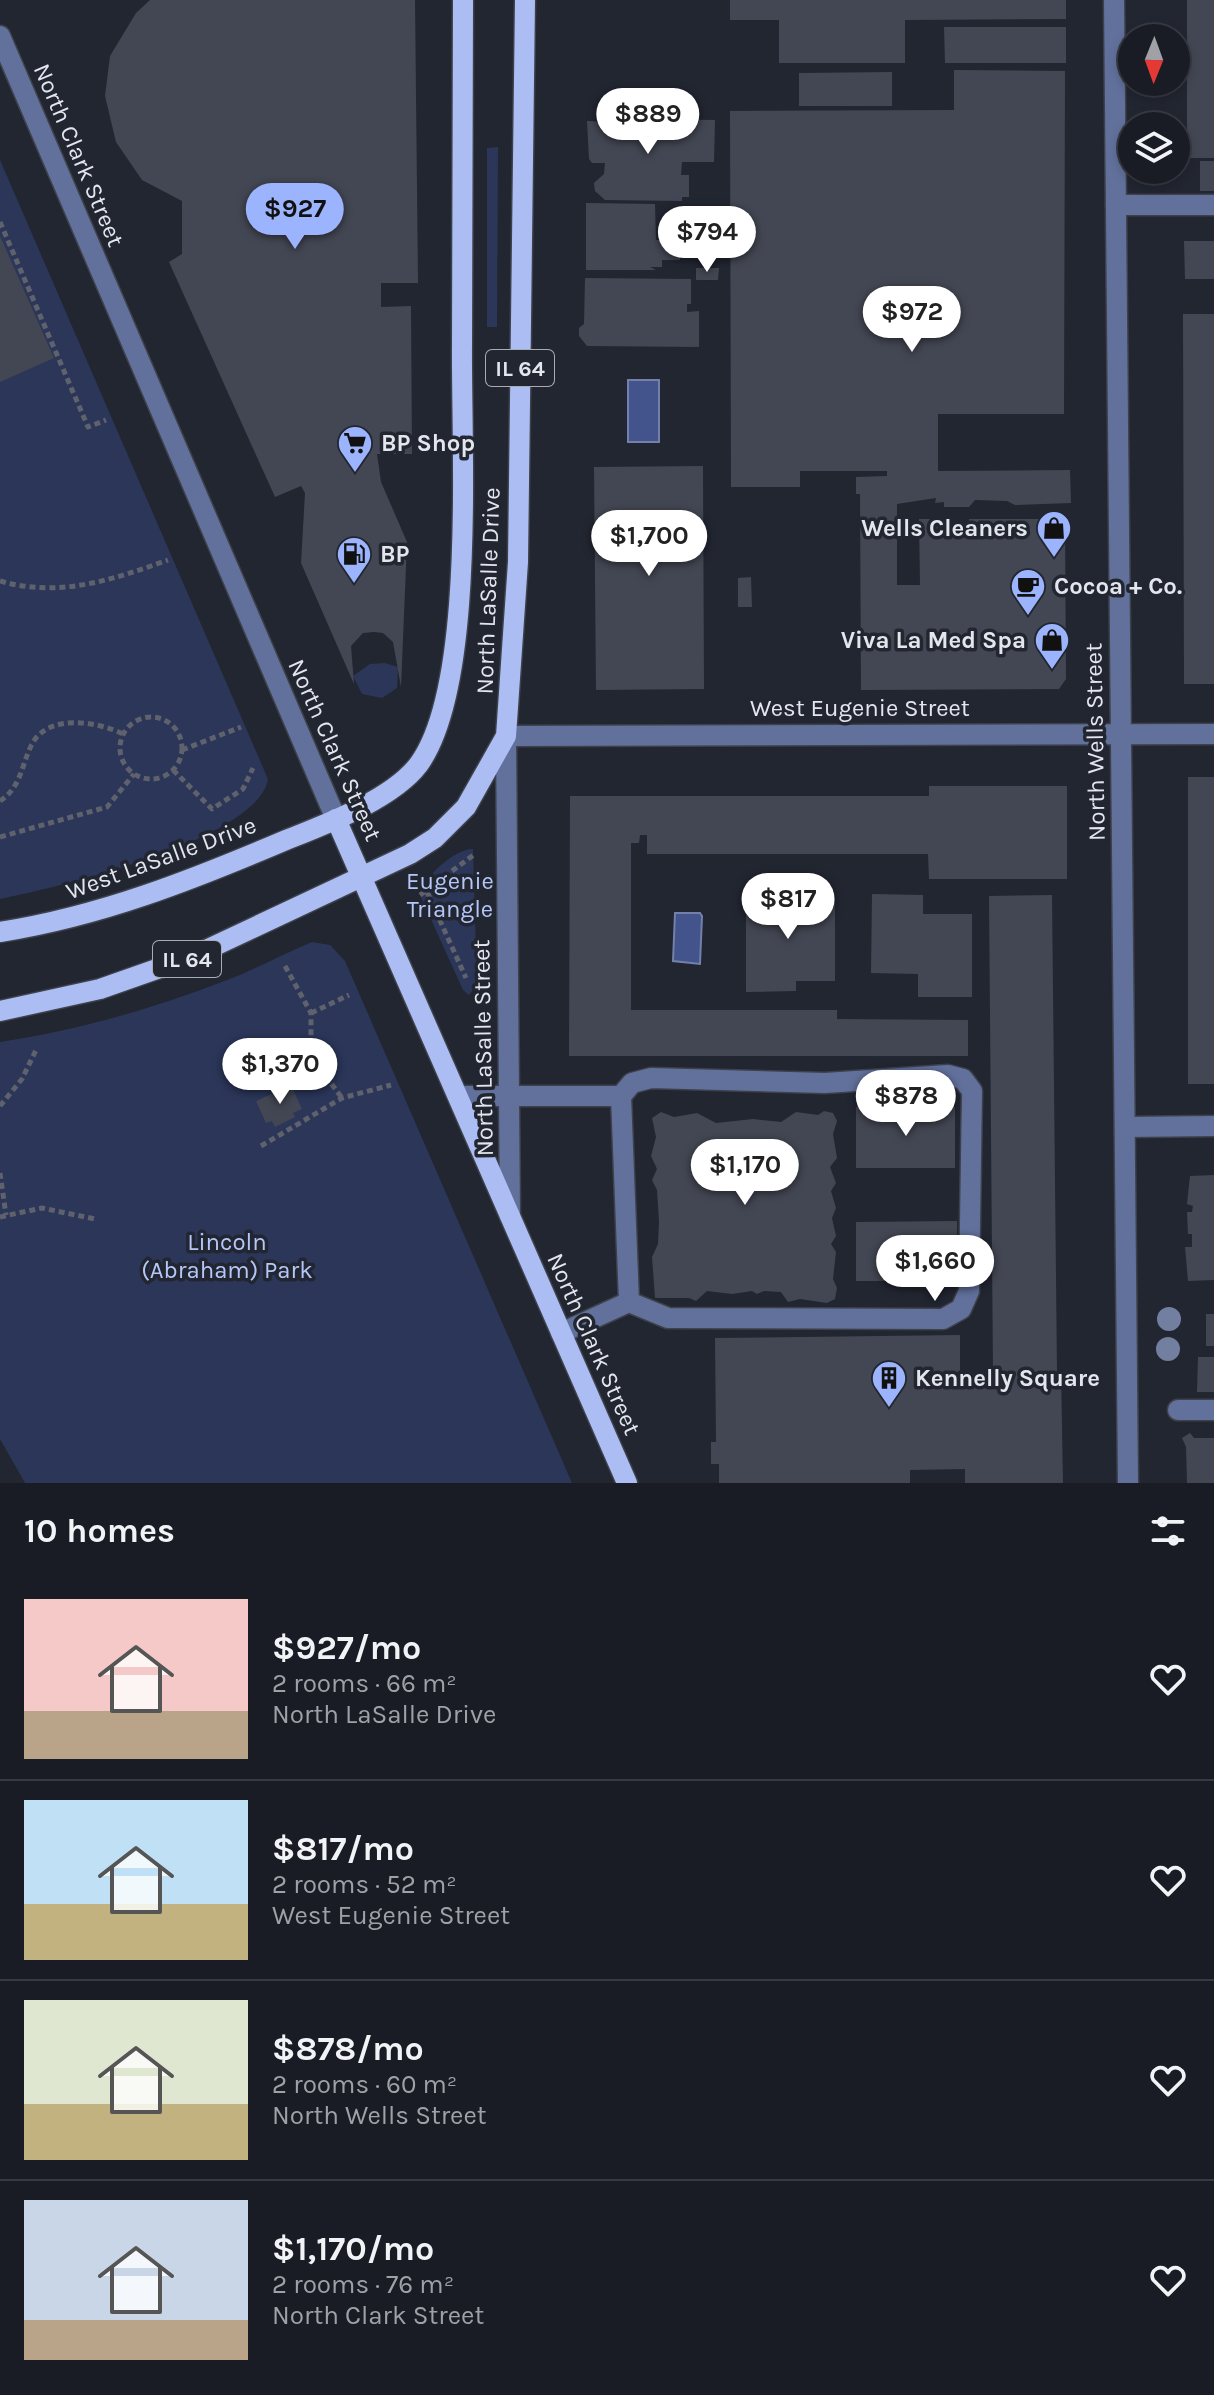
<!DOCTYPE html>
<meta charset="utf-8">
<style>
body{margin:0;font-family:Karla,sans-serif;background:#272932;color:#f1f3f6;height:100vh;display:flex;flex-direction:column;font-size:30px;white-space:nowrap}
*{box-sizing:border-box;margin:0}
p{font-size:26px;color:#9fa1a7}
.icon{flex:none;width:44px;height:44px;fill:none;stroke:currentColor;stroke-width:2;stroke-linecap:round;stroke-linejoin:round}
.map{position:relative;height:1483px;overflow:hidden}
.panel{display:flex;flex-direction:column;background:#1a1c25;flex:1}
.panel>*{flex:none}
.needle{width:52px;rotate:181deg}
.controls{position:absolute;left:1118px;top:24px;display:grid;gap:16px}
.controls a{display:grid;place-items:center;width:72px;height:72px;border-radius:50%;background:#1a1c25;box-shadow:0 4px 12px #0003,0 0 0 2px #383a42;font-size:40px}
.price{position:absolute;translate:-50% -68px;padding:0 18px;border-radius:28px;background:#fff;color:#222;font-size:26px;line-height:52px;filter:drop-shadow(0 2px 4px #0008)}
.price::after{content:'';position:absolute;left:50%;top:48px;width:24px;height:18px;margin-left:-12px;background:inherit;clip-path:polygon(0 0,100% 0,50% 100%)}
.price.current{background:#9cb4fd;color:#111}
ul{padding:0;list-style:none}
li{display:flex;align-items:center;gap:24px;height:200px;padding:0 24px}
li+li{border-top:2px solid #383a42}
li span{display:grid;place-items:center;flex:none;width:224px;height:160px;border-radius:0px;color:#555}
li>.icon{margin-inline-start:auto}
span .icon{width:96px;height:96px;fill:#fffc;stroke-width:1}
li b{font-size:34px}
h2{display:flex;justify-content:space-between;align-items:center;height:96px;padding:0 24px;font-size:34px}
.map>svg:first-child{display:block}
.green{fill:#2b3659}
.water{fill:#43548c;stroke:#7380a9;stroke-width:2}
.building{fill:#434753}
.lines{fill:none;stroke-linecap:round;stroke-linejoin:round}
.minor-casing{stroke:#3d414b;stroke-width:23}
.major-casing{stroke:#3d414b;stroke-width:23}
.path{stroke:#5f626c;stroke-width:5;stroke-dasharray:6 4;stroke-linecap:butt}
.minor{stroke:#62719c;stroke-width:20}
.major{stroke:#abbdf3;stroke-width:20}
.tree{fill:#737fa0}
.labels{text-anchor:middle;stroke-width:7;stroke-linejoin:round;paint-order:stroke}
.shield{fill:#222631;stroke:#a9acb5;stroke-width:2}
.shield-label{font-size:22px;font-weight:bold;fill:#e3e6ed}
.street-label{font-size:24px;fill:#e3e6ed;stroke:#222631}
.poi-label{font-size:24px;font-weight:bold;fill:#e3e6ed;stroke:#222631;text-anchor:start}
.park-label{font-size:24px;fill:#b5c7fa;stroke:#222631}
</style>
<div class="map">
<svg width="1214" height="1483" viewBox="0 0 1214 1483">
<rect width="100%" height="100%" fill="#222631"/>
<g class="green">
<path d="M498,147L497,327H487V148Z"/>
<path d="M0,160L268,779C258,840 55,888 0,899Z"/>
<path d="M370,664L385,663L398,667L397,688L382,698L362,694L353,676Z"/>
<path d="M473,849L477,986L469,995L463,990L420,895C424,877 454,849 473,849Z"/>
<path d="M312,942L330,945L345,961L572,1483H25L0,1439V1042C78,1030 153,1009 227,980C256,969 283,954 312,942Z"/>
</g>
<g class="water">
<rect x="628" y="380" width="31" height="62"/>
<path d="M675,913H700L702,916L700,964L673,961Z"/>
</g>
<g class="building">
<path d="M150,0H415L418,283H381V307L411,306L412,454H377L381,482L407,542L401,687L393,642L383,633L374,632L363,633L351,646L354,684L301,563L305,493L301,486L275,497L169,262L182,254V201L142,180L116,142L105,96L110,56L136,13Z"/>
<path d="M730,0H1066V19L905,20V63H779V20H730Z"/>
<rect x="1187" y="0" width="27" height="158"/>
<path d="M944,27H1066V63H945Z"/>
<path d="M954,70L1065,71L1064,414H938V471L1070,470L1071,503L1015,505L1007,501L975,500L969,507H944V502L935,503L936,498L897,504V585H920L919,519H942V529H970L969,519H1065L1066,679L1059,689L861,690L860,494H856V477L887,476V471H800V487H731L730,111L954,110Z"/>
<path d="M892,72V106H799V73Z"/>
<path d="M631,113L636,119L715,120L714,162H682L681,175H689V197H682V201L605,200L595,191L594,183L604,174L605,163H592L589,159L587,121L612,122L617,114Z"/>
<rect x="1200" y="161" width="14" height="30"/>
<path d="M586,203L655,204L656,240H681L680,260H662V267H650L656,270H586Z"/>
<path d="M0,236L54,358L0,382Z"/>
<path d="M1184,241H1214V279H1185Z"/>
<path d="M696,268H719L718,280H696Z"/>
<path d="M585,278L691,279V304H687V312L699,311V347L587,346L579,336V328L584,324Z"/>
<path d="M1183,314H1214V684H1184Z"/>
<path d="M703,466L704,689L596,690L594,467Z"/>
<path d="M751,577L752,607H738V578Z"/>
<rect x="1188" y="777" width="26" height="307"/>
<path d="M929,786H1067V879H929L928,854H647V835H640L639,843H631V1010H837V1019L968,1020V1056H569L570,796H929Z"/>
<path d="M746,891H795V899L835,900V981H796V991L746,992Z"/>
<path d="M872,894L923,895V914H972V997H918V974L871,973Z"/>
<path d="M1052,895L1057,1372H1061L1063,1483H965V1469L910,1470V1483H719V1464H711V1442H716L715,1338L960,1335V1373H993L989,896Z"/>
<path d="M291,1085L302,1109L293,1113L295,1117L275,1127L272,1121L266,1123L256,1101Z"/>
<rect x="856" y="1107" width="99" height="61"/>
<path d="M824,1111L833,1113L837,1121L833,1134L837,1158L830,1167L836,1183L831,1191L836,1208L832,1218L836,1236L831,1244L836,1252L833,1279L837,1288L835,1299L827,1303L800,1299L788,1302L781,1292L764,1291L757,1294L752,1291L732,1294L707,1291L696,1301L689,1298H655L652,1257L658,1244L659,1221L657,1190L652,1180L657,1169L651,1156L656,1137L652,1118L661,1112L674,1117L697,1113L716,1123L753,1119L781,1122L796,1112L818,1115Z"/>
<path d="M1214,1175V1280L1188,1281L1185,1247H1192V1234H1188L1187,1212H1192L1193,1206L1187,1204L1190,1176Z"/>
<path d="M957,1221V1281H856V1222Z"/>
<rect x="1206" y="1314" width="8" height="32"/>
<path d="M1198,1357H1214V1392H1197Z"/>
<path d="M1190,1433L1194,1438H1214V1483H1187L1186,1447L1182,1438Z"/>
</g>
<g class="lines">
<g class="minor-casing">
<g id="minor">
<path d="M1114,0L1128,1483"/>
<path d="M0,36L336,819"/>
<path d="M1116,205H1214"/>
<path d="M458,1096H621L629,1302L561,1333"/>
<path d="M621,1096L632,1083L651,1078L825,1083L948,1075L963,1079L972,1091L969,1291L961,1309L943,1319L668,1318L629,1302"/>
<path d="M1125,1127L1214,1126"/>
<path d="M510,1216L506,736L1214,734"/>
<path d="M1178,1410H1214"/>
</g>
</g>
<g class="major-casing">
<g id="major">
<path d="M336,819L627,1483"/>
<path d="M0,932C101,916 192,880 286,840C326,824 393,799 419,764C476,685 461,446 462,345C462,230 463,115 463,0"/>
<path d="M0,1011L100,989L191,957L410,854L435,838L466,807L506,736L518,562L525,0"/>
</g>
</g>
<g class="path">
<path d="M0,222L88,427L106,420"/>
<path d="M0,581C59,598 112,580 168,560"/>
<circle cx="151" cy="748" r="31"/>
<path d="M182,750L241,727"/>
<path d="M173,770L212,809L243,789L253,768"/>
<path d="M0,801C21,787 21,767 31,746C46,713 97,721 123,734"/>
<path d="M0,837L107,807L134,774"/>
<path d="M423,883L466,978"/>
<path d="M420,895L476,853"/>
<path d="M285,966L311,1013V1041L319,1067L342,1098"/>
<path d="M311,1013L349,995"/>
<path d="M0,1106L22,1079L36,1050"/>
<path d="M261,1146L342,1098L391,1085"/>
<path d="M0,1173L6,1215"/>
<path d="M0,1217L42,1208L95,1219"/>
</g>
<use href="#minor" class="minor"/>
<use href="#major" class="major"/>
</g>
<g class="tree">
<circle cx="1169" cy="1319" r="12"/>
<circle cx="1168" cy="1349" r="12"/>
</g>
<defs>
<g id="supermarket-pin" transform="scale(1.8)"><path d="M0 17L-7.5 6A9.5 9.5 0 1 1 7.5 6Z" fill="#9cb4fd" stroke="#222631"/><path d="M-6-5.5h2.5l.6 2H6L4.5 2H-2.5L-4.4-4H-6ZM-1.5 3.2a1.3 1.3 0 1 0 .1 0ZM3 3.2a1.3 1.3 0 1 0 .1 0Z" fill="#111"/></g>
<g id="shop-pin" transform="scale(1.8)"><path d="M0 17L-7.5 6A9.5 9.5 0 1 1 7.5 6Z" fill="#9cb4fd" stroke="#222631"/><path d="M-5-2.5h2.3a2.7 3.5 0 0 1 5.4 0H5L5.5 6h-11ZM-1.5-2.5h3a1.5 2.3 0 0 0-3 0Z" fill="#111"/></g>
<g id="fuel-pin" transform="scale(1.8)"><path d="M0 17L-7.5 6A9.5 9.5 0 1 1 7.5 6Z" fill="#9cb4fd" stroke="#222631"/><path d="M-5.5-6h7V0h2V4h1.3V-2.5L3-4.5l.8-.8L6-3V5H2.5V1h-1V6h-7ZM-4.2-4.7v3.2H.2V-4.7Z" fill="#111"/></g>
<g id="cafe-pin" transform="scale(1.8)"><path d="M0 17L-7.5 6A9.5 9.5 0 1 1 7.5 6Z" fill="#9cb4fd" stroke="#222631"/><path d="M-5.5-4.5H6V0H3Q3 3.5 0 3.5H-2.5Q-5.5 3.5-5.5 0ZM3-3.2v2h1.7v-2ZM-6 4.5H4V6H-6Z" fill="#111"/></g>
<g id="building-pin" transform="scale(1.8)"><path d="M0 17L-7.5 6A9.5 9.5 0 1 1 7.5 6Z" fill="#9cb4fd" stroke="#222631"/><path d="M-4-6H4V6H1V3H-1V6H-4ZM-2.5-4.3h1.7v1.8h-1.7ZM.8-4.3h1.7v1.8H.8ZM-2.5-1h1.7V.8h-1.7ZM.8-1h1.7V.8H.8Z" fill="#111"/></g>
</defs>
<g fill-rule="evenodd">
<use href="#supermarket-pin" x="355" y="443"/>
<use href="#shop-pin" x="1054" y="528"/>
<use href="#fuel-pin" x="354" y="554"/>
<use href="#cafe-pin" x="1028" y="586"/>
<use href="#shop-pin" x="1052" y="640"/>
<use href="#building-pin" x="889" y="1378"/>
</g>
<g class="labels">
<g class="shield">
<rect x="486" y="350" width="68" height="36" rx="6"/>
<rect x="153" y="941" width="68" height="36" rx="6"/>
</g>
<g class="shield-label">
<text x="520" y="376">IL 64</text>
<text x="187" y="967">IL 64</text>
</g>
<g class="street-label">
<text transform="translate(79 155) rotate(67)" y="8">North Clark Street</text>
<text transform="translate(488 591) rotate(-88)" y="8">North LaSalle Drive</text>
<text x="860" y="716">West Eugenie Street</text>
<text transform="translate(1095 742) rotate(-91)" y="8">North Wells Street</text>
<text transform="translate(335 750) rotate(66)" y="8">North Clark Street</text>
<text transform="translate(161 858) rotate(-20)" y="8">West LaSalle Drive</text>
<text transform="translate(483 1048) rotate(-91)" y="8">North LaSalle Street</text>
<text transform="translate(594 1344) rotate(66)" y="8">North Clark Street</text>
</g>
<g class="poi-label">
<text x="381" y="451">BP Shop</text>
<text x="1028" y="536" text-anchor="end">Wells Cleaners</text>
<text x="380" y="562">BP</text>
<text x="1054" y="594">Cocoa + Co.</text>
<text x="1026" y="648" text-anchor="end">Viva La Med Spa</text>
<text x="915" y="1386">Kennelly Square</text>
</g>
<g class="park-label">
<text x="450" y="889">Eugenie<tspan x="450" dy="28">Triangle</tspan></text>
<text x="227" y="1250">Lincoln<tspan x="227" dy="28">(Abraham) Park</tspan></text>
</g>
</g>
</svg>
<div class="controls">
<a><svg class="needle" viewBox="-14 -14 28 28"><path d="M0-13l5 13h-10z" fill="#e53935"/><path d="M0 13l5-13h-10z" fill="#9fa1a7"/></svg></a>
<a><svg class="icon" aria-label="layers" viewBox="0 0 24 24"><path d="M12 4l9 5-9 5-9-5zM3 14l9 5 9-5"/></svg></a>
</div>
<b class="price" style="left:648px;top:156px">$889</b>
<b class="price current" style="left:295px;top:251px">$927</b>
<b class="price" style="left:707px;top:274px">$794</b>
<b class="price" style="left:912px;top:354px">$972</b>
<b class="price" style="left:649px;top:578px">$1,700</b>
<b class="price" style="left:788px;top:941px">$817</b>
<b class="price" style="left:280px;top:1106px">$1,370</b>
<b class="price" style="left:906px;top:1138px">$878</b>
<b class="price" style="left:745px;top:1207px">$1,170</b>
<b class="price" style="left:935px;top:1303px">$1,660</b>
</div>
<section class="panel">
<h2>10 homes<svg class="icon" aria-label="filters" viewBox="0 0 24 24"><path d="M4 7h16M4 17h16"/><circle cx="9" cy="7" r="2"/><circle cx="15" cy="17" r="2"/></svg></h2>
<ul>
<li><span style="background:linear-gradient(#f6c9c9 70%,#b9a48a 0)"><svg class="icon" aria-label="home" viewBox="0 0 24 24"><path d="M3 11l9-7 9 7M6 9v11h12V9"/></svg></span><div><b>$927/mo</b><p>2 rooms · 66 m²</p><p>North LaSalle Drive</p></div><svg class="icon" aria-label="heart" viewBox="0 0 24 24"><path d="M12 20l-8-8c-3-5 5-10 8-4 3-6 11-1 8 4z"/></svg></li>
<li><span style="background:linear-gradient(#bfe0f5 65%,#c2b280 0)"><svg class="icon" aria-label="home" viewBox="0 0 24 24"><path d="M3 11l9-7 9 7M6 9v11h12V9"/></svg></span><div><b>$817/mo</b><p>2 rooms · 52 m²</p><p>West Eugenie Street</p></div><svg class="icon" aria-label="heart" viewBox="0 0 24 24"><path d="M12 20l-8-8c-3-5 5-10 8-4 3-6 11-1 8 4z"/></svg></li>
<li><span style="background:linear-gradient(#dfe7d0 65%,#c2b280 0)"><svg class="icon" aria-label="home" viewBox="0 0 24 24"><path d="M3 11l9-7 9 7M6 9v11h12V9"/></svg></span><div><b>$878/mo</b><p>2 rooms · 60 m²</p><p>North Wells Street</p></div><svg class="icon" aria-label="heart" viewBox="0 0 24 24"><path d="M12 20l-8-8c-3-5 5-10 8-4 3-6 11-1 8 4z"/></svg></li>
<li><span style="background:linear-gradient(#c9d6e8 75%,#b9a48a 0)"><svg class="icon" aria-label="home" viewBox="0 0 24 24"><path d="M3 11l9-7 9 7M6 9v11h12V9"/></svg></span><div><b>$1,170/mo</b><p>2 rooms · 76 m²</p><p>North Clark Street</p></div><svg class="icon" aria-label="heart" viewBox="0 0 24 24"><path d="M12 20l-8-8c-3-5 5-10 8-4 3-6 11-1 8 4z"/></svg></li>
</ul>
</section>
